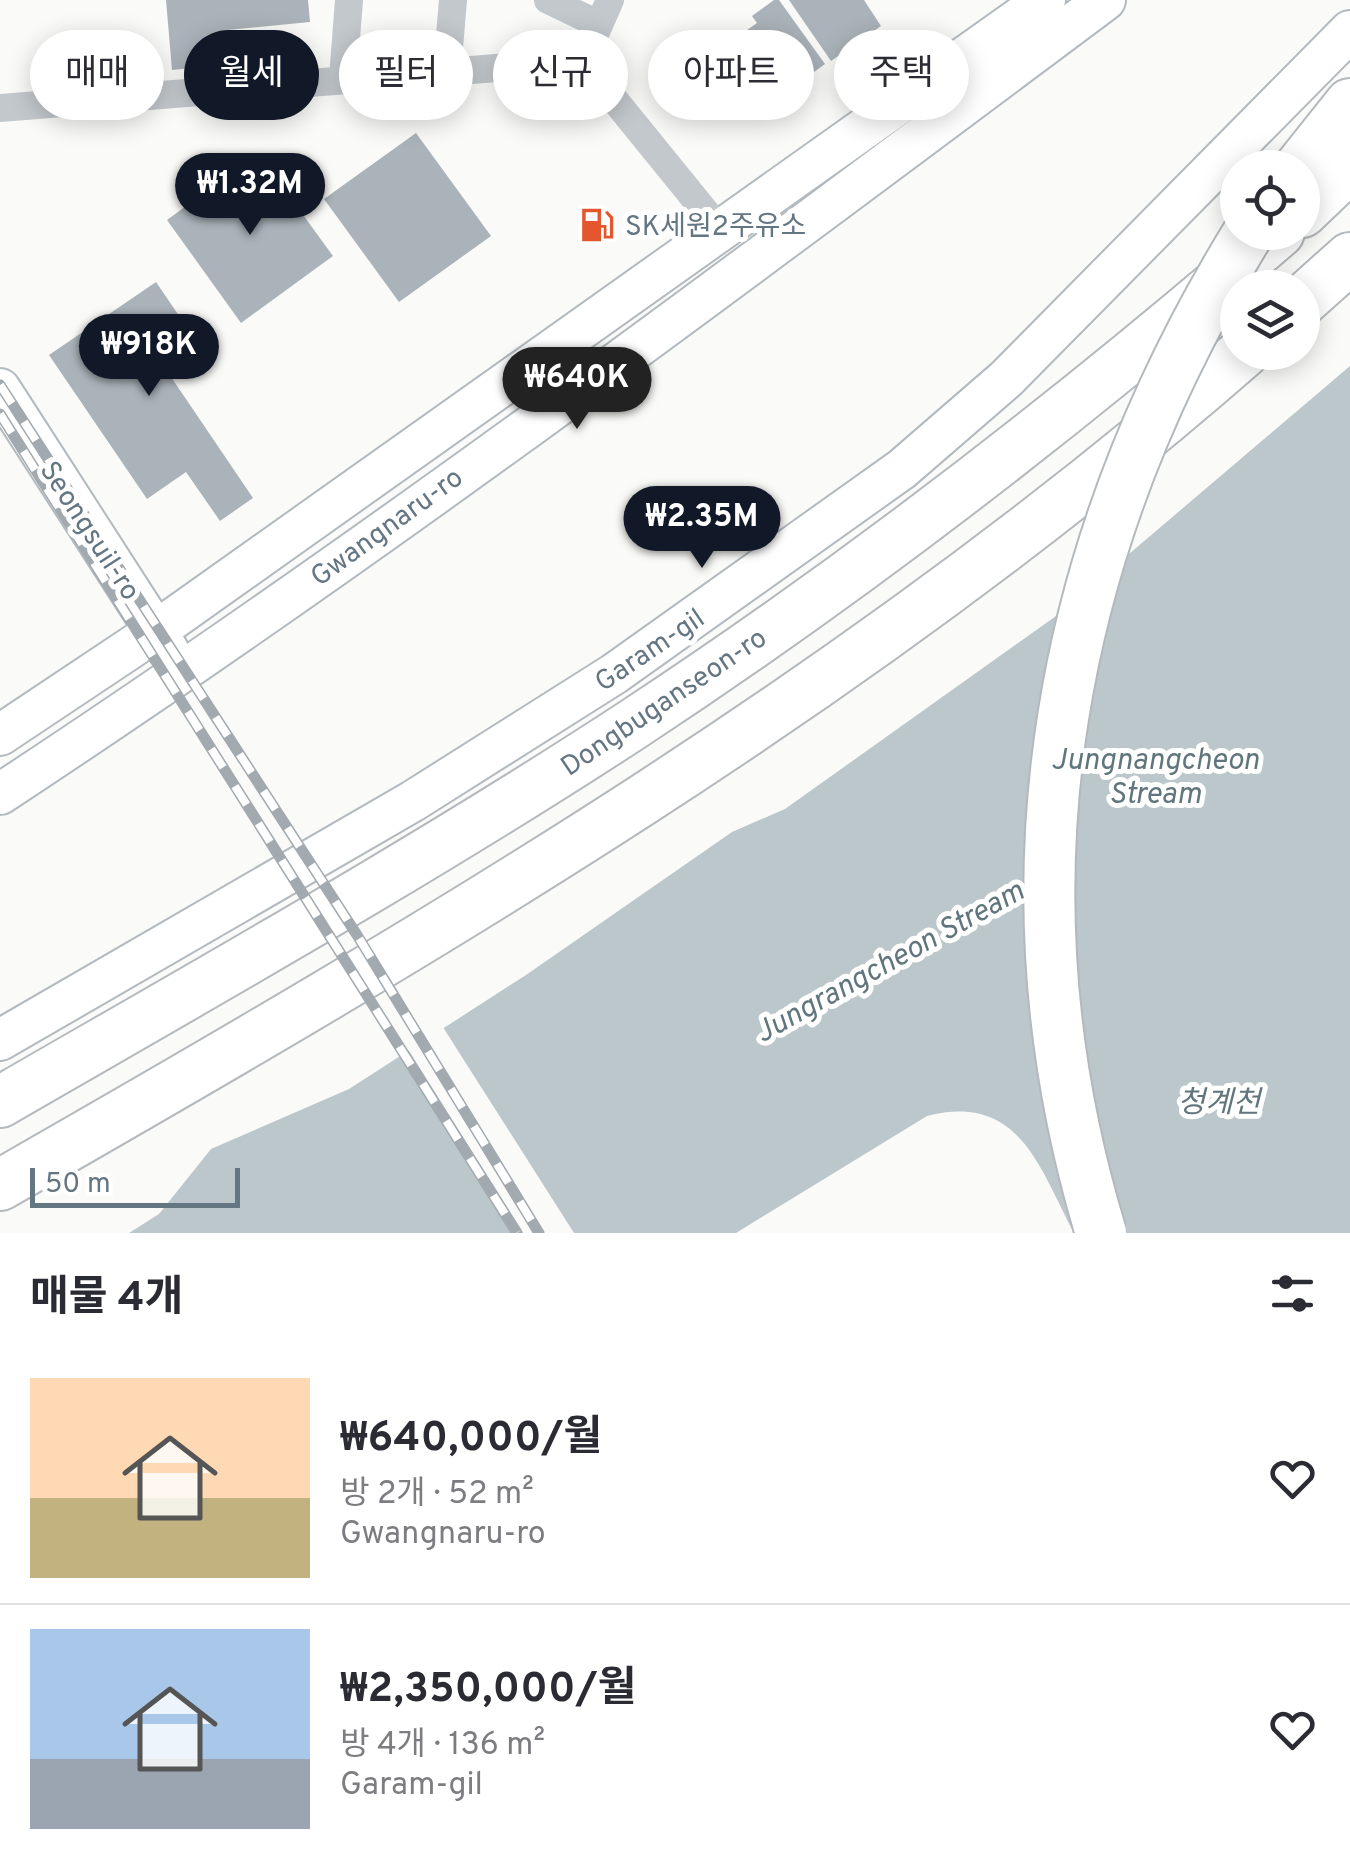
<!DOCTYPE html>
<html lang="ko">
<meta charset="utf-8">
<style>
body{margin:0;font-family:Overpass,"Noto Sans KR",sans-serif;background:#f7f7f7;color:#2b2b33;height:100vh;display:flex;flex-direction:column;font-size:38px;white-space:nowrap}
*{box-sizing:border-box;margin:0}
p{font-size:32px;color:#7c7c81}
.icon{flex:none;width:55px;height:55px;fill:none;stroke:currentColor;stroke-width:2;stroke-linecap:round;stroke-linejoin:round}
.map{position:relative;height:1233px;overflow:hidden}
.sheet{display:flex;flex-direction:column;background:#fff;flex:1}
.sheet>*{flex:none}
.top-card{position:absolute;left:30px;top:30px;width:1290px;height:90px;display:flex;gap:20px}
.buttons{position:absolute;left:1220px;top:150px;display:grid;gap:20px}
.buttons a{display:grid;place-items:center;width:100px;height:100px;border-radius:50%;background:#fff;box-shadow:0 5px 25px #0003;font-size:50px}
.scale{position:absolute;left:30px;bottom:25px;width:210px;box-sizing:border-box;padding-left:10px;border:5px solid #657683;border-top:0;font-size:28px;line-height:35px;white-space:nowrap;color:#657683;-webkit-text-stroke:8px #fff;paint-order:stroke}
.price{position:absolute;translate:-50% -85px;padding:0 22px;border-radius:35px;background:#111827;color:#fff;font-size:32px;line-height:65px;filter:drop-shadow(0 2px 5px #0008)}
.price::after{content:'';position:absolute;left:50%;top:60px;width:30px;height:22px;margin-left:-15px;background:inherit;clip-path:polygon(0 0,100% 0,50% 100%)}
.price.selected{background:#222;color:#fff}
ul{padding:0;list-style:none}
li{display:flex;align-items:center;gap:30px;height:250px;padding:0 30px}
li+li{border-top:2px solid #e1e1e2}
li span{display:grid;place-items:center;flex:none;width:280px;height:200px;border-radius:0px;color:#555}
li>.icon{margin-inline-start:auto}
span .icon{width:120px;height:120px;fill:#fffc;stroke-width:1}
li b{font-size:42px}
h2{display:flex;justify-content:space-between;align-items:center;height:120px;padding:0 30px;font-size:42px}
.tag{padding:0 35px;border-radius:45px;background:#fff;box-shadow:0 5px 25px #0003;font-size:35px;line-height:90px}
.tag.selected{background:#111827;color:#fff}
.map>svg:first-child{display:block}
.water{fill:#bbc7cb}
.pier{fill:#fafaf8}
.building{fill:#aab3b9}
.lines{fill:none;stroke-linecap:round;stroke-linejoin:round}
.secondary-casing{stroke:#b3babf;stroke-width:44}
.highway-casing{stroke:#b4b9bd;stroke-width:54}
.street{stroke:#c3c8cc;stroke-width:28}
.secondary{stroke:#fff;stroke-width:40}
.highway{stroke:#fff;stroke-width:50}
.rail-casing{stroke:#a2aab0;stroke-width:11}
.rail{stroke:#fff;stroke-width:8;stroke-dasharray:22;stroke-linecap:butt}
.highway-bridge-casing{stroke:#b4b9bd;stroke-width:54;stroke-linecap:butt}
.highway-bridge{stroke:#fff;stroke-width:50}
.labels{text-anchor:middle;stroke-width:10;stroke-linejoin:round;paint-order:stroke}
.poi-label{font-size:28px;fill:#657683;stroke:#fff;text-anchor:start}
.street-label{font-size:28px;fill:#657683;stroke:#fff}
.water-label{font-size:30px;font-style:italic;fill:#60757c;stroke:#fff}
</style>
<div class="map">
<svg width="1350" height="1233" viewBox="0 0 1350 1233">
<rect width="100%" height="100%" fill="#fafaf8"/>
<path class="water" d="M1350,366V1233H1074C1039,1167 1019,1092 927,1116L736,1233H129L159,1214L211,1149L349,1089L526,975L732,832L785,809L1056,616Z"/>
<path class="pier" d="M441,1024L467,1065L574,1233H523L406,1046Z"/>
<g class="building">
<path d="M166,0H308L310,22L227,30L229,64L172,70Z"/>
<path d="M774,0H779L825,64L799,83L773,47L743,68L726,45L757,23L752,16Z"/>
<path d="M789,0H864L881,26L831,61Z"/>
<path d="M416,133L491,236L399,302L324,199Z"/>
<path d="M258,153L333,256L241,323L167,220Z"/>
<path d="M156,282L203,351L169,374L253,498L220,521L186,472L147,499L49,355Z"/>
</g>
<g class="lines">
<g class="secondary-casing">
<g id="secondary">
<path d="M0,389L168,650"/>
<path d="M0,735L156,631L1045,0"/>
<path d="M0,794C379,545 742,271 1105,0"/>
<path d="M0,1040L413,801L614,674L902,469L1006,379L1350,31"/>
</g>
</g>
<g class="highway-casing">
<g id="highway">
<path d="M1299,168L1350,104"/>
<path d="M1302,212L1350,166"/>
<path d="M1302,301L1350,258"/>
<path d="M0,1102C213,979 429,858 635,723C860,575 1075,408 1279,232"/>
<path d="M0,1185C434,937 866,683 1244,352"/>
</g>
</g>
<g class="street">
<path d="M548,0L598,24"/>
<path d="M610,0L583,61L721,231"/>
<path d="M447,71L453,0"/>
<path d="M343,78L349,0"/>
<path d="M0,108L583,61"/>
</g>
<use href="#secondary" class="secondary"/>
<use href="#highway" class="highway"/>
<g class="rail-casing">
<g id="rail">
<path d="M0,385L357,935L539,1233"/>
<path d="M0,414L517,1233"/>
</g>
</g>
<use href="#rail" class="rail"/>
<g class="highway-bridge-casing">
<path id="highway-bridge" d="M1101,1233C994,881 1058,541 1249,232"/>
</g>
<use href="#highway-bridge" class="highway-bridge"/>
</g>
<defs>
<g id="fuel-bare" transform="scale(2.7)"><path d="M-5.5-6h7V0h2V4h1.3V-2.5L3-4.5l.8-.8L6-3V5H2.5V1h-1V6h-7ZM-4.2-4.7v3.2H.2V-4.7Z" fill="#e4572e" stroke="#fff" stroke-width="2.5" paint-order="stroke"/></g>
</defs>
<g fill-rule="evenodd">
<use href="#fuel-bare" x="597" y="225"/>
</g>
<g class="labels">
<g class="poi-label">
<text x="625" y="235">SK세원2주유소</text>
</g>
<g class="street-label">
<text transform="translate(386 526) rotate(-36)" y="10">Gwangnaru-ro</text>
<text transform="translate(91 530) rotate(57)" y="10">Seongsuil-ro</text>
<text transform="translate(649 649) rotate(-34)" y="10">Garam-gil</text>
<text transform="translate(663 701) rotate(-34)" y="10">Dongbuganseon-ro</text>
</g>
<g class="water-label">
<text x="1155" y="769">Jungnangcheon<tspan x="1155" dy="34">Stream</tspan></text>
<text transform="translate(889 961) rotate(-29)" y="10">Jungrangcheon Stream</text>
<text x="1219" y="1112">청계천</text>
</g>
</g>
</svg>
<div class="buttons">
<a><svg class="icon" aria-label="locate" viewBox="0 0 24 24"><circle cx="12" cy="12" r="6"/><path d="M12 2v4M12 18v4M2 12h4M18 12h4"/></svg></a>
<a><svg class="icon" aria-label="layers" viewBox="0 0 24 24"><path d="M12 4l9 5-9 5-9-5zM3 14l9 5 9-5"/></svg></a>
</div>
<div class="scale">50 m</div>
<b class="price" style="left:250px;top:238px">₩1.32M</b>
<b class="price" style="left:149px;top:399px">₩918K</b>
<b class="price selected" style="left:577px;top:432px">₩640K</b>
<b class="price" style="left:702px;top:571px">₩2.35M</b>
<div class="top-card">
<a class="tag">매매</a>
<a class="tag selected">월세</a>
<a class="tag">필터</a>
<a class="tag">신규</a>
<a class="tag">아파트</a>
<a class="tag">주택</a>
</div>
</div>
<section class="sheet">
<h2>매물 4개<svg class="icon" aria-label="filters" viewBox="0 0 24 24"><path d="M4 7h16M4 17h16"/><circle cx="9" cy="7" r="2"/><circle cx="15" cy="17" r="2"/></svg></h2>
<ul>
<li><span style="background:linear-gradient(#ffd9b3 60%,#c2b280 0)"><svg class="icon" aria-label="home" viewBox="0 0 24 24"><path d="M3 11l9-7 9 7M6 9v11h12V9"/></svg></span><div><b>₩640,000/월</b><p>방 2개 · 52 m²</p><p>Gwangnaru-ro</p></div><svg class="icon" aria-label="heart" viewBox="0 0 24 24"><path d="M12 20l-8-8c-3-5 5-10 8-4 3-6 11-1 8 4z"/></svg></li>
<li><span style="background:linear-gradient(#a9c7e8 65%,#9aa5b1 0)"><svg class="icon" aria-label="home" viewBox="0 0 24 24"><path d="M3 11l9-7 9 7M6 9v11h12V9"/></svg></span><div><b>₩2,350,000/월</b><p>방 4개 · 136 m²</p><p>Garam-gil</p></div><svg class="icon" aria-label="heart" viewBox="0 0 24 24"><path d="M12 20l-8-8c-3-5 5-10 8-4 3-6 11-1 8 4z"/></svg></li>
</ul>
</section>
